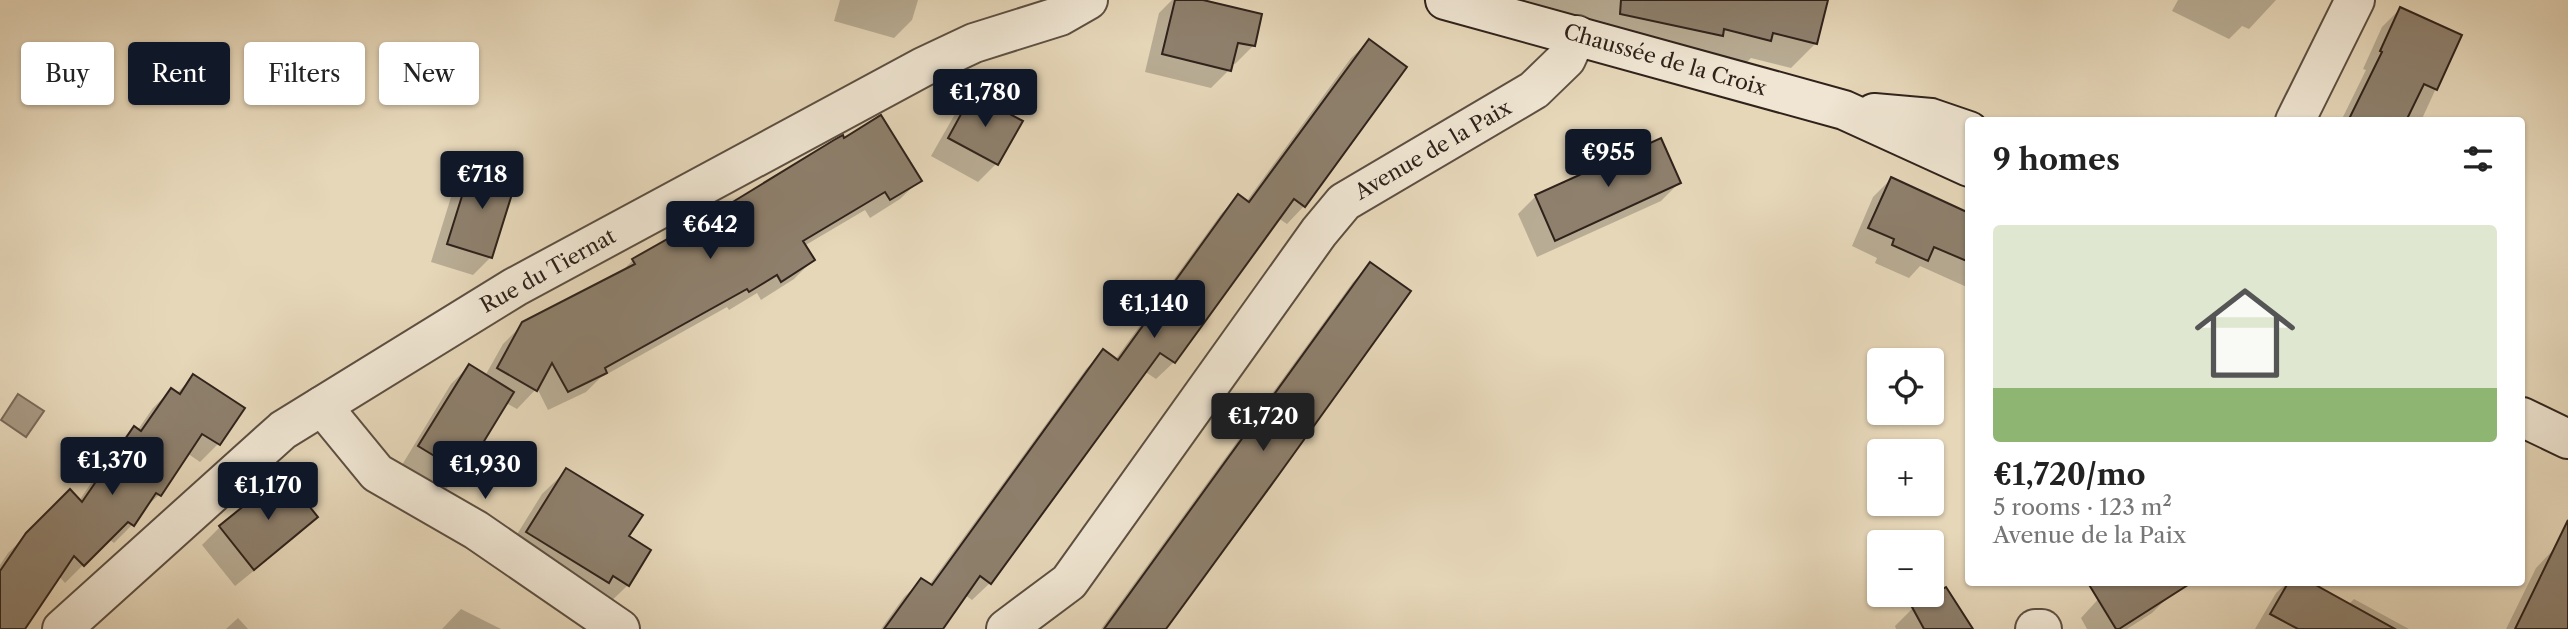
<!DOCTYPE html>
<meta charset="utf-8">
<style>
body{margin:0;font-family:"Libre Caslon Text",serif;background:#f6f6f6;color:#222;height:100vh;display:flex;flex-direction:column;font-size:26px;white-space:nowrap}
*{box-sizing:border-box;margin:0}
p{font-size:23px;color:#767676}
.icon{flex:none;width:38px;height:38px;fill:none;stroke:currentColor;stroke-width:2;stroke-linecap:round;stroke-linejoin:round}
.map{position:relative;flex:1;overflow:hidden}
.sheet{position:absolute;left:1965px;top:117px;width:560px;height:469px;display:flex;flex-direction:column;background:#fff;border-radius:7px;box-shadow:0 2px 5px #0004}
.sheet>*{flex:none}
.hud{position:absolute;left:21px;top:42px;width:665px;height:63px;display:flex;gap:14px}
.controls{position:absolute;left:1867px;top:348px;display:grid;gap:14px}
.controls a{display:grid;place-items:center;width:77px;height:77px;border-radius:7px;background:#fff;box-shadow:0 2px 5px #0004;font-size:35px}
.price{position:absolute;translate:-50% -60px;padding:0 16px;border-radius:7px;background:#111827;color:#fff;font-size:23px;line-height:46px;filter:drop-shadow(0 2px 4px #0008)}
.price::after{content:'';position:absolute;left:50%;top:42px;width:21px;height:16px;margin-left:-10px;background:inherit;clip-path:polygon(0 0,100% 0,50% 100%)}
.price.selected{background:#222;color:#fff}
ul{padding:0;list-style:none}
li{display:grid;align-content:center;gap:14px;height:371px;padding:0 28px}
li+li{border-top:2px solid #e0e0e0}
li span{display:grid;place-items:center;height:217px;border-radius:7px;color:#555}
li>.icon{margin-inline-start:auto}
span .icon{width:126px;height:126px;fill:#fffc;stroke-width:1}
li b{font-size:30px}
h2{display:flex;justify-content:space-between;align-items:center;height:84px;padding:0 28px;font-size:30px}
.pill{padding:0 24px;border-radius:7px;background:#fff;box-shadow:0 2px 5px #0004;font-size:24px;line-height:63px}
.pill.selected{background:#111827;color:#fff}
.map>svg:first-child{display:block}
.water{fill:#a89983;stroke:#786959;stroke-width:2}
.shadow{fill:#0003}
.building{fill:#8e806d;stroke:#2f221b;stroke-width:2}
.lines{fill:none;stroke-linecap:round;stroke-linejoin:round}
.minor-casing{stroke:#5d4f42;stroke-width:42}
.secondary-casing{stroke:#2f221b;stroke-width:42}
.minor{stroke:#efe5d2;stroke-width:38}
.secondary{stroke:#efe5d2;stroke-width:38}
.labels{text-anchor:middle;stroke-width:7;stroke-linejoin:round;paint-order:stroke}
.street-label{font-size:21px;fill:#2f221b;stroke:#efe5d2}
</style>
<div class="map">
<svg width="2568" height="629" viewBox="0 0 2568 629">
<rect width="100%" height="100%" fill="#e6d7b9"/>
<filter id="stains"><feTurbulence type="fractalNoise" baseFrequency=".00286" numOctaves="4"/><feColorMatrix values="0 0 0 0 .2 0 0 0 0 .09 0 0 0 0 .02 0 0 0 .5 -.17"/></filter>
<radialGradient id="worn" r=".72"><stop offset=".6" stop-color="#630" stop-opacity="0"/><stop offset="1" stop-color="#630" stop-opacity=".3"/></radialGradient>
<path class="water" d="M18,394L44,411L26,437L1,420Z"/>
<g class="shadow">
<path d="M840,0H918L912,20L894,38L834,21Z"/>
<path d="M1172,0H1196L1253,46L1235,64L1231,63L1229,70L1211,88L1145,72L1159,13Z"/>
<path d="M1422,0H1826L1816,43L1791,68L1751,58L1744,65Z"/>
<path d="M2178,0H2276L2249,29L2242,26L2229,39L2172,11Z"/>
<path d="M2400,9L2460,36L2421,121H2341L2366,70L2363,69L2382,27Z"/>
<path d="M1369,41L1304,206L1287,224L1278,218L1174,362L1156,379L1144,371L990,583L972,600L965,595L940,629H881L904,597L922,580L929,585L1086,369L1103,352L1115,360L1221,214L1238,197L1246,202L1351,58Z"/>
<path d="M973,96L1020,122L996,164L978,182L931,156L955,114Z"/>
<path d="M1660,140L1679,183L1661,201L1537,257L1518,214L1536,196Z"/>
<path d="M473,166L491,257L473,275L431,262L455,184Z"/>
<path d="M1891,179L1967,214L1969,212V288L1920,266L1909,278L1875,263L1877,258L1852,246L1873,197Z"/>
<path d="M920,180L900,199L870,218L865,210L804,246L813,260L794,279L761,300L757,293L729,310L727,307L600,378L586,392L548,410L537,388L517,409L506,403L462,473L444,491L402,465L451,384L469,366L485,376L503,344L523,324L620,273L633,260Z"/>
<path d="M1370,265L1164,629H1101L1353,282Z"/>
<path d="M194,376L242,409L218,444L200,462L187,453L159,495L140,512L132,525L114,543L109,539L65,583L59,576L23,629H0V565L8,553L70,492L79,501L116,446L134,428L137,431L153,408L171,390L176,394Z"/>
<path d="M567,470L628,585L603,609L503,557L542,494Z"/>
<path d="M283,477L316,517L298,535L235,586L202,545L220,527Z"/>
<path d="M2556,547L2568,553V629H2506L2536,568Z"/>
<path d="M2113,583H2162L2170,595L2152,613L2127,629H2087L2081,618Z"/>
<path d="M2287,583H2308L2348,605L2354,599L2409,629H2255L2276,593Z"/>
<path d="M1946,589L1971,629H1896L1895,626L1913,608Z"/>
<path d="M461,609L501,629H442Z"/>
<path d="M238,618L248,629H226Z"/>
</g>
<g class="building">
<path d="M1175,0H1203L1262,14L1255,46L1238,43L1231,71L1162,54Z"/>
<path d="M1621,0H1828L1817,44L1773,33L1771,41L1724,29L1723,36L1620,14Z"/>
<path d="M2400,7L2462,35L2437,90L2424,84L2406,121H2348L2382,52L2380,51Z"/>
<path d="M1369,39L1407,67L1305,207L1294,199L1175,363L1160,353L991,584L980,576L943,629H884L921,578L932,585L1103,349L1118,360L1238,194L1249,202Z"/>
<path d="M972,94L1023,121L998,165L948,138Z"/>
<path d="M881,115L922,181L890,200L885,192L803,241L815,260L781,282L777,275L749,292L747,289L605,368L607,373L568,392L552,363L537,391L497,368L522,322L635,264L632,259L731,203L834,140L843,135L844,138Z"/>
<path d="M1661,138L1681,183L1555,241L1535,195Z"/>
<path d="M472,164L517,178L492,258L447,244Z"/>
<path d="M1891,177L1969,213V262L1934,247L1928,261L1892,245L1894,239L1868,228Z"/>
<path d="M1370,262L1411,291L1280,473L1166,629H1104Z"/>
<path d="M469,364L514,392L464,474L418,446Z"/>
<path d="M193,374L245,408L220,445L202,434L161,496L156,493L134,526L128,522L84,566L74,556L25,629H0V571L26,533L70,489L82,502L134,426L141,431L171,388L180,394Z"/>
<path d="M566,468L643,515L629,536L651,550L629,586L613,576L609,583L526,532Z"/>
<path d="M283,474L318,517L254,570L219,526Z"/>
<path d="M2568,520V629H2515Z"/>
<path d="M2088,583H2191L2119,629H2116Z"/>
<path d="M2288,583H2312L2395,629H2298L2270,614Z"/>
<path d="M1946,587L1973,629H1924L1912,607Z"/>
</g>
<g class="lines">
<g class="minor-casing">
<g id="minor">
<path d="M2295,121L2355,0"/>
<path d="M322,406L377,473L476,530L620,629"/>
<path d="M62,629L283,430L515,287L923,67L974,43L1060,16L1088,0"/>
<path d="M1006,629L1069,582L1319,232L1344,202L1534,90L1566,59L1577,35"/>
<path d="M2035,629H2042"/>
</g>
</g>
<g class="secondary-casing">
<g id="secondary">
<path d="M1445,0L1844,110L1969,167"/>
<path d="M1874,113L1931,118L1969,131"/>
<path d="M2522,417L2568,439"/>
</g>
</g>
<use href="#minor" class="minor"/>
<use href="#secondary" class="secondary"/>
</g>
<g class="labels">
<g class="street-label">
<text transform="translate(1665 60) rotate(16)" y="7">Chaussée de la Croix</text>
<text transform="translate(1433 150) rotate(-30)" y="7">Avenue de la Paix</text>
<text transform="translate(548 271) rotate(-29)" y="7">Rue du Tiernat</text>
</g>
</g>
<rect width="100%" height="100%" filter="url(#stains)"/>
<rect width="100%" height="100%" fill="url(#worn)"/>
</svg>
<div class="controls">
<a><svg class="icon" aria-label="locate" viewBox="0 0 24 24"><circle cx="12" cy="12" r="6"/><path d="M12 2v4M12 18v4M2 12h4M18 12h4"/></svg></a>
<a>+</a>
<a>−</a>
</div>
<b class="price" style="left:985px;top:129px">€1,780</b>
<b class="price" style="left:1608px;top:189px">€955</b>
<b class="price" style="left:482px;top:211px">€718</b>
<b class="price" style="left:710px;top:261px">€642</b>
<b class="price" style="left:1154px;top:340px">€1,140</b>
<b class="price selected" style="left:1263px;top:453px">€1,720</b>
<b class="price" style="left:112px;top:497px">€1,370</b>
<b class="price" style="left:485px;top:501px">€1,930</b>
<b class="price" style="left:268px;top:522px">€1,170</b>
<div class="hud">
<a class="pill">Buy</a>
<a class="pill selected">Rent</a>
<a class="pill">Filters</a>
<a class="pill">New</a>
</div>
<section class="sheet">
<h2>9 homes<svg class="icon" aria-label="filters" viewBox="0 0 24 24"><path d="M4 7h16M4 17h16"/><circle cx="9" cy="7" r="2"/><circle cx="15" cy="17" r="2"/></svg></h2>
<ul>
<li><span style="background:linear-gradient(#dfe7d0 75%,#8fb573 0)"><svg class="icon" aria-label="home" viewBox="0 0 24 24"><path d="M3 11l9-7 9 7M6 9v11h12V9"/></svg></span><div><b>€1,720/mo</b><p>5 rooms · 123 m²</p><p>Avenue de la Paix</p></div></li>
</ul>
</section>
</div>
